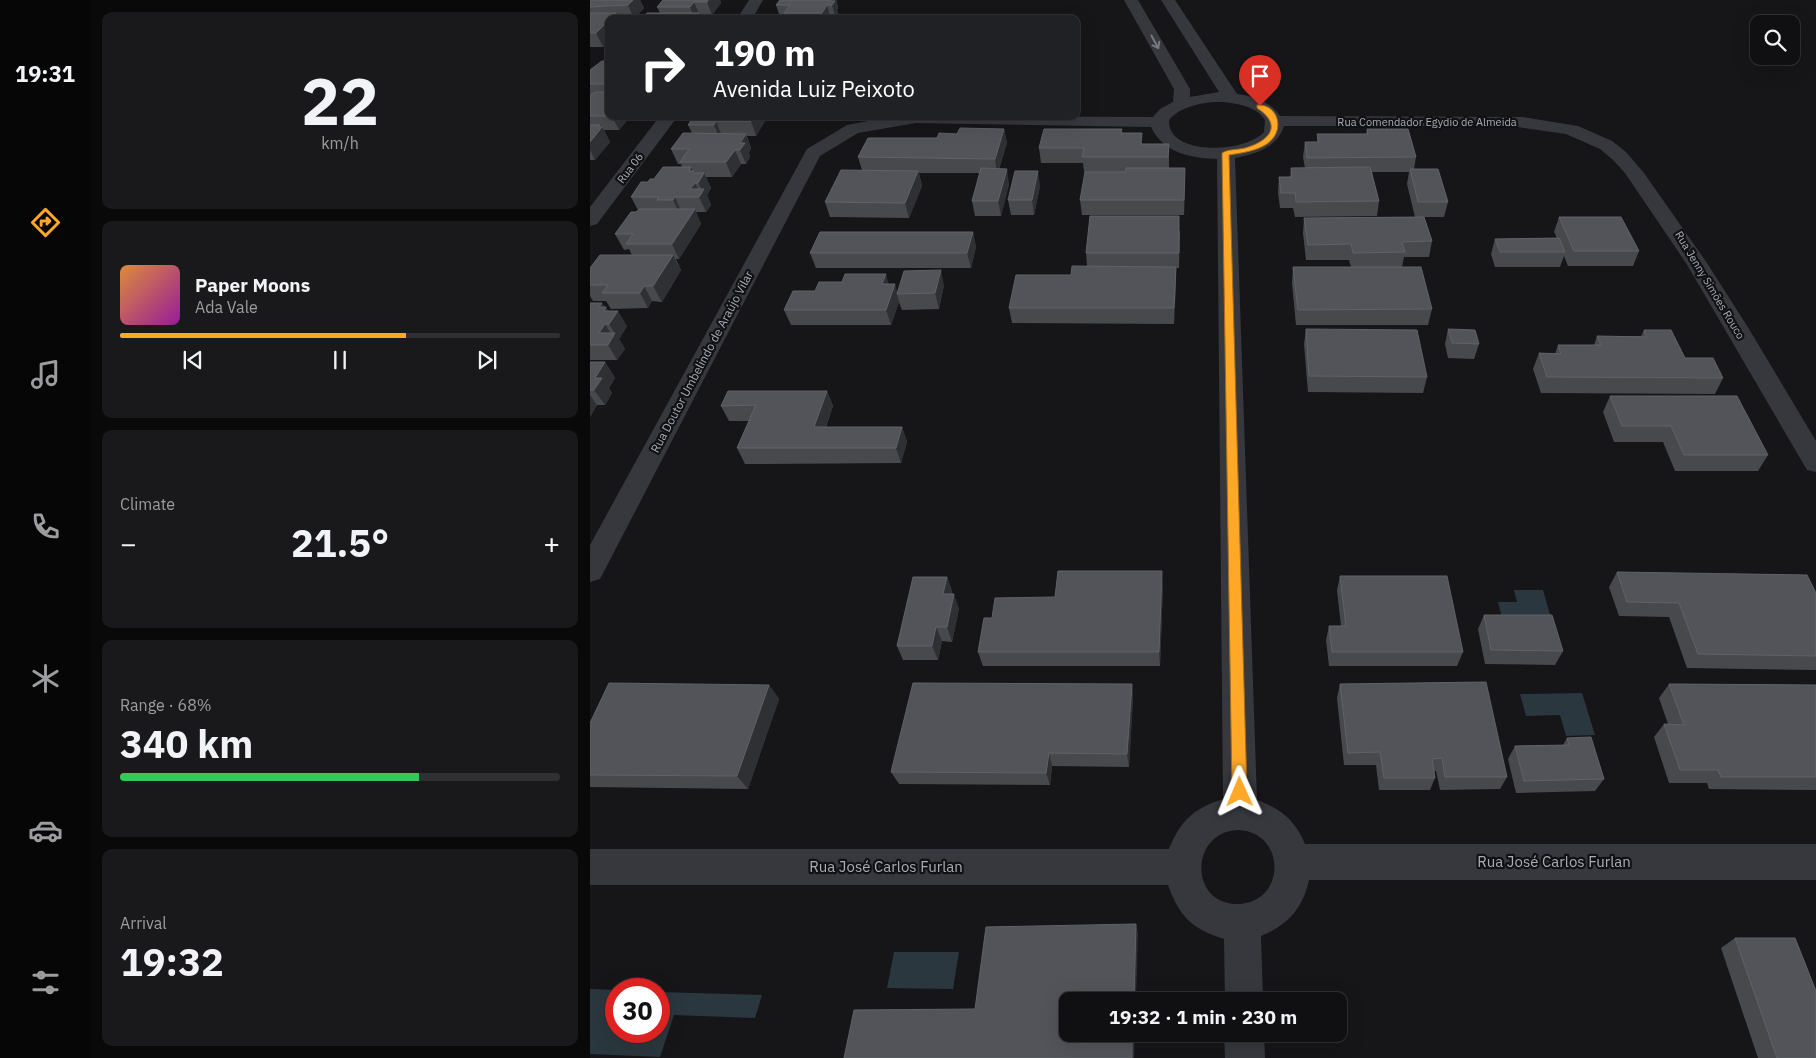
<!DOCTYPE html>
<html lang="en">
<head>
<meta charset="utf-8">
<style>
	body { margin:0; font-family:"IBM Plex Sans",sans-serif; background:#19191b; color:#f1f3f6; height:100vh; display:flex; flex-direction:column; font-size:19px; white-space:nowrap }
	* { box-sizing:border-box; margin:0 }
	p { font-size:16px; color:#9c9d9f }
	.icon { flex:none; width:28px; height:28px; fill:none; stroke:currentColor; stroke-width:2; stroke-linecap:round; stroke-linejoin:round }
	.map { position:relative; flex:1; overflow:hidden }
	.sheet { display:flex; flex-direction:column; gap:12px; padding:12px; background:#09090a; width:500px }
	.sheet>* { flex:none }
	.guide { position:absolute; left:15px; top:15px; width:475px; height:105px; border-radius:10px; box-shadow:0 5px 20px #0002,0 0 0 1px #303032; background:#202124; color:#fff; overflow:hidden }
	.fabs { position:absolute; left:1160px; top:15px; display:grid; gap:10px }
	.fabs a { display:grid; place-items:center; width:50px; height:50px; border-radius:10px; background:#101012; box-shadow:0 5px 20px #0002,0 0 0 1px #303032; font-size:25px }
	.speed { position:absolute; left:15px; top:978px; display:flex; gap:10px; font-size:25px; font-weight:700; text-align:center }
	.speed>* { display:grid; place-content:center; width:65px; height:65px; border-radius:50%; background:#101012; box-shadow:0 5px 20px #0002,0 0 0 1px #303032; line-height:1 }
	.speed .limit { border:8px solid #d22; background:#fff; color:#111 }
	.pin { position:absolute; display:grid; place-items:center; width:42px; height:42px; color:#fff; margin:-51px -21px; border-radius:50% 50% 50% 0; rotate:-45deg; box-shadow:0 0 5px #0007 }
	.pin .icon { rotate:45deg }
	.me { position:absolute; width:55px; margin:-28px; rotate:359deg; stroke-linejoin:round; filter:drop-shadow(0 0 4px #0008) }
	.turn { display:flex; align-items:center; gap:18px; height:105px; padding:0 25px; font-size:22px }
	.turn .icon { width:65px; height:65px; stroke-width:2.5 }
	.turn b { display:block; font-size:35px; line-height:42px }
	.big { font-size:38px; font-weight:800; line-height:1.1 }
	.sheet .card { flex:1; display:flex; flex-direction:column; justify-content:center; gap:8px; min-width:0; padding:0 18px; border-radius:10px; background:#19191b }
	.sheet .dial { align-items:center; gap:0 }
	.dial b { font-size:65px; line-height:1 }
	.song { display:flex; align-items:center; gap:15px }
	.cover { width:60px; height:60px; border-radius:8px; background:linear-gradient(135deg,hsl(30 70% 55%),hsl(300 70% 35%)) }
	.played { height:5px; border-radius:2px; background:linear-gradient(90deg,#ffa727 65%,#303032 65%) }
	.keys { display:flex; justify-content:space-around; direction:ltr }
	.heat { display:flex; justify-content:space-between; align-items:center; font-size:28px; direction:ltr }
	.charge { height:8px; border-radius:4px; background:linear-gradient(90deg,#34c759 68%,#303032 0) }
	.trip { position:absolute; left:469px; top:992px; width:288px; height:50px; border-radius:10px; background:#101012; box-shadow:0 5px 20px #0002,0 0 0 1px #303032; font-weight:800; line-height:50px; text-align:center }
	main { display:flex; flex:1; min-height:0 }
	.tabs { display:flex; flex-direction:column; width:90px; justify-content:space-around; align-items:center; background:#060607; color:#9c9d9f }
	.tabs .icon { width:35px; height:35px }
	.tabs .selected { color:#ffa727 }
	.tabs b { font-size:22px; color:#f1f3f6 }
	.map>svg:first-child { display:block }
	.water { fill:#2b373e }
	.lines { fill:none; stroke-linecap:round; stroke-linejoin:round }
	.street { fill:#37383e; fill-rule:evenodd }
	.wall { fill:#47494d }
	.shaded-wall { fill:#2f3033; fill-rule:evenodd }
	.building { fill:#525459; stroke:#5f6268 }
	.oneway { stroke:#757982 }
	.route { fill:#ffa727; stroke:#a66d19 }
	.labels { text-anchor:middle; stroke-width:4.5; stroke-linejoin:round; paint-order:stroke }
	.far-street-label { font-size:11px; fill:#a7aeb9; stroke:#111113 }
	.street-label { font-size:12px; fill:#a7aeb9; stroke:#111113 }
	.near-street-label { font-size:15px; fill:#a7aeb9; stroke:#111113 }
</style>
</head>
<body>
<main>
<nav class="tabs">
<b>19:31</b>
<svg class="icon selected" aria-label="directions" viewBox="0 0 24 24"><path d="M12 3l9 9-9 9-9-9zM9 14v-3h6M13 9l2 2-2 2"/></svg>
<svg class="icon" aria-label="music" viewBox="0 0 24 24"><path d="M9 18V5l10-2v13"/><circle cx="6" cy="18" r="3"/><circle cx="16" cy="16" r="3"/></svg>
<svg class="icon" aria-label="phone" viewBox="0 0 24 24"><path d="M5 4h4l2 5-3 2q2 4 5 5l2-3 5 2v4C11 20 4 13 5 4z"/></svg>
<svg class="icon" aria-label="climate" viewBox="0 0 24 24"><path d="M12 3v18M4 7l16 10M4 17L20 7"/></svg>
<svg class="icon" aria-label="car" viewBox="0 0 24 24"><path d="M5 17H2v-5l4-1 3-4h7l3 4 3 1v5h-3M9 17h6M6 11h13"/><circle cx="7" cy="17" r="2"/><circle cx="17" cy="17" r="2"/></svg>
<svg class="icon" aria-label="filters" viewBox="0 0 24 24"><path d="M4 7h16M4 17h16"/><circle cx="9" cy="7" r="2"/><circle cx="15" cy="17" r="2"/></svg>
</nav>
<section class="sheet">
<div class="card dial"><b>22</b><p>km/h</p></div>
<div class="card">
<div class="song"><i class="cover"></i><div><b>Paper Moons</b><p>Ada Vale</p></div></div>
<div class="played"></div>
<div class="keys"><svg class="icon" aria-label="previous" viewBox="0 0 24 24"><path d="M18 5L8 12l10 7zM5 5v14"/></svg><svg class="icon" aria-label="pause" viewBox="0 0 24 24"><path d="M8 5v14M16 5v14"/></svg><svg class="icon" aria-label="next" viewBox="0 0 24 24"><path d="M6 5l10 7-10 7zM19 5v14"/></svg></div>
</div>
<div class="card"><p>Climate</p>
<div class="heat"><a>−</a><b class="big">21.5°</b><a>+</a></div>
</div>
<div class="card"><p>Range · 68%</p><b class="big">340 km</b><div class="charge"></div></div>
<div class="card"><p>Arrival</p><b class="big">19:32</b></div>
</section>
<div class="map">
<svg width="1226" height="1058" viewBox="0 0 1226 1058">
	<rect width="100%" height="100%" fill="#161618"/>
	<!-- water -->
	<g class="water">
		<polygon points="924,590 953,590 961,618 912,618 908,602 927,602"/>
		<polygon points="992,693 1005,735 976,736 970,715 936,716 930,694"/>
		<polygon points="304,952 369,952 363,989 297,988"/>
		<polygon points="0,989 26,990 26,1031 69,1031 69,992 172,995 165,1018 84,1015 70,1057 0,1054"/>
	</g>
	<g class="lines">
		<!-- street -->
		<g class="street">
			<polygon points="159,0 173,0 162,19 147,19"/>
			<path d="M 534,0 L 548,0 L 600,89 L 600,97 L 629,92 L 571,0 L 585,0 L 647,94 C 663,96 680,101 690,116 L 933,117 L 988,126 L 1022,141 L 1036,152 L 1054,173 L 1117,263 L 1159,329 L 1226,441 L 1226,472 L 1217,470 L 1096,263 L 1035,173 L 1023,160 L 1010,149 L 976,134 L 921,126 L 694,126 C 687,148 665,154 645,158 L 667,800 C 691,809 705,820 715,844 L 1226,844 L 1226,880 L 719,880 C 713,908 698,925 671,936 L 673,1001 L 635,1001 L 634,939 C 602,929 589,916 578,885 L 0,885 L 0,849 L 579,849 C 591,820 603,809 633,799 L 627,159 C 601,158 573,153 561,127 L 326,123 L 268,133 L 230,156 L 10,579 L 0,582 L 0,545 L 217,149 L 257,125 L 306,116 L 563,117 L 570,109 L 583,102 L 584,89 ZM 634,102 C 649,104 666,106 675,120 L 674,132 C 656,153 577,157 579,120 C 590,106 616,101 634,102 ZM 648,830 C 698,832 696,905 646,904 C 599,903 600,832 648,830 Z"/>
			<polygon points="70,116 88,116 7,224 0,226 0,207"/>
			<polygon points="634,1034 674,1034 675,1058 635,1058"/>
		</g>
	</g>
	<!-- wall -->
	<g class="wall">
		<polygon points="0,0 50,0 54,8 44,19 19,19 19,41 13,47 0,47"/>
		<polygon points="73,0 130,0 131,3 122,15 110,15 112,19 52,19 70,13 67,7"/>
		<polygon points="246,1 248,8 247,10 248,14 246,19 180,19 190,17 186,5"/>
		<polygon points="19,47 19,116 38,116 39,118 29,130 14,130 20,142 5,160 0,160 0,70 18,61 14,52"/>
		<polygon points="104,116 173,116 175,121 166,136 157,136 161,148 159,153 160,157 156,164 151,164 142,177 116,177 121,188 117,195 121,205 116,212 106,212 111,224 89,259 86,259 91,270 72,302 62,301 58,308 21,309 16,301 3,301 0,296 0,268 42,255 39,249 34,250 25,234 48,210 41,197 58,182 92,167 91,164 88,164 81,149 102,133 98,125"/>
		<polygon points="414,129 417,143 409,169 419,184 411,216 385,216 382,201 390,173 329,173 332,186 319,218 240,217 235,202 272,170 268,157 367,134"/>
		<polygon points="777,129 826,157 824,169 858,202 854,217 834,217 842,241 839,257 814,257 812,267 842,309 838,325 706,325 702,283 703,267 761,267 759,260 716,260 713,233 714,218 825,217 817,184 819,172 782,172 789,201 787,216 705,217 703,208 690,208 688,192 689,177 700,177 701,168 715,168 713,157 715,142 727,142 727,134 776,134"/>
		<polygon points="532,133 553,144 579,144 579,168 595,183 594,215 492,215 490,200 536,172 494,172 493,163 451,163 449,148"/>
		<polygon points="450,186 444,215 421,215 418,200"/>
		<polygon points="969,217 1049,251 1043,266 978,266 974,256 970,267 905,267 901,254 905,239 967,238 964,232"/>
		<polygon points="590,231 589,268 586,268 586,282 584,324 422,323 419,308 497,266 496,253"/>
		<polygon points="383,232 386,247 381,268 226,268 220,253"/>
		<polygon points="299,284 308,292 354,285 349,309 312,310 309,302 301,325 201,325 194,310 225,291"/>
		<polygon points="0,303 16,307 18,311 37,326 29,339 35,349 27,360 0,360"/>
		<polygon points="716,329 837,377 833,393 718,392 714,344"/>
		<polygon points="858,329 889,344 884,359 858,358 855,344"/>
		<polygon points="1054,330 1095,358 1133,378 1125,394 951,393 943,369 949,353 965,354 968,345 1004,345 1007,336 1051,336"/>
		<polygon points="0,362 15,362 25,378 19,388 22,393 15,405 7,405 0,417"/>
		<polygon points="237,391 243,406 236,427 312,427 317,442 311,463 155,464 147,448 159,421 139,421 131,406"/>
		<polygon points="1020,396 1178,455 1168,471 1085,471 1073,442 1024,442 1013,412"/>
		<polygon points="1027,572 1226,593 1226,670 1097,668 1079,617 1029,616 1019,587"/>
		<polygon points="750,576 873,652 867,666 739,666 736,640 739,626 751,626 747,590"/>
		<polygon points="357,577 362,591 362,594 369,609 362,642 352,641 348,660 313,660 307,646"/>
		<polygon points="573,586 570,666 393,666 388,652 402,618"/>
		<polygon points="894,615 973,651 965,665 895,664 888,629"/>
		<polygon points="542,684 543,698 539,767 462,766 460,785 309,784 301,772"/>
		<polygon points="750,684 917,777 910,789 850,790 846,771 844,771 845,778 840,790 789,790 786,765 754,765 747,698"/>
		<polygon points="1079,684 1226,685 1226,790 1119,789 1117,783 1079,783 1064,737 1074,724 1078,724 1069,698"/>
		<polygon points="179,685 189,699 158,789 0,787 0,723"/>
		<polygon points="977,738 1014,779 1005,791 926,793 918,759 925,746 973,745"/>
		<polygon points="1145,938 1226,1058 1168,1058 1131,948"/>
	</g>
	<!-- shaded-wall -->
	<g class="shaded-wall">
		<polygon points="43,0 50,0 54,8 44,19 38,5"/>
		<polygon points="118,0 130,0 131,3 122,15 117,2"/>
		<polygon points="241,0 247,0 248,8 247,10 248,14 246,19 242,5"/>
		<polygon points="104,2 109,14 109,13 112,19 105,19 100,7"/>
		<polygon points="237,5 241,19 233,19 232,13"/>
		<polygon points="26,13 29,19 21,19"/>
		<polygon points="15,24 19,33 19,41 13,47 6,33"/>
		<polygon points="22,116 38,116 39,118 29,130"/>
		<polygon points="164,116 173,116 175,121 166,136 161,121"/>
		<polygon points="126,121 132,136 130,139 124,125"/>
		<polygon points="10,125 11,128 12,127 20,142 5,160 0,150 0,142 8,127"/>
		<polygon points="414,129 417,143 407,174 405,159"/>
		<polygon points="156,134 161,148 159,153 160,157 156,164 150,150 150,143"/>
		<polygon points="145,150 151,164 142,177 136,162"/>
		<path d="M 101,167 L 103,172 L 104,171 L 109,181 L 114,173 L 121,188 L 117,195 L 121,205 L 116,212 L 109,197 L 100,189 L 99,171 ZM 105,183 L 108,183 L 113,192 L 111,195 Z"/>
		<polygon points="595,168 595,183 594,215 594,200"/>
		<polygon points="417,169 419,184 411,216 408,201"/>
		<polygon points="328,171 332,186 319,218 315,203"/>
		<polygon points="448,171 450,186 444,215 442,200"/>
		<polygon points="85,197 92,213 90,215 83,200"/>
		<polygon points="105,209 111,224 89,259 82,244"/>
		<polygon points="383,232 386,247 381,268 377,253"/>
		<polygon points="83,255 91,270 72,302 63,286"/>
		<polygon points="586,267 586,282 584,324 584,308"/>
		<polygon points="351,270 354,285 349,309 345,293"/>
		<polygon points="296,274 300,289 292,284"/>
		<polygon points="305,284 308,294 307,294 309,302 301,325 296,310"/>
		<polygon points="54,286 62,301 58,308 50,293"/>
		<polygon points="12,303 15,308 16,307 23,318 28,311 37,326 29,339 35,349 27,360 18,345 9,333 15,324 23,337 25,334 9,307"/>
		<polygon points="15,362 25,378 19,388 22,393 15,405 4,390 5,378"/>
		<polygon points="237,391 243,406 230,442 224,427"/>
		<polygon points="0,395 7,405 0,417"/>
		<polygon points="312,427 317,442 311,463 306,448"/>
		<polygon points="572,571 573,586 570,666 569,652"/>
		<polygon points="357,577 362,591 358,609 353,594"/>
		<polygon points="364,594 369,609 362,642 357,627"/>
		<polygon points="346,627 352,641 348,660 342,646"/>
		<polygon points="542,684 543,698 539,767 537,754"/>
		<polygon points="179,685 189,699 158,789 147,776"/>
		<polygon points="459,753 462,766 460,785 456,773"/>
		<polygon points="546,924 548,934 546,1001 544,1001"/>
		<polygon points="542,1034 545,1034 544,1058 542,1058"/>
	</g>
	<!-- building -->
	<g class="building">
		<polygon points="0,0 43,0 38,5 0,7"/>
		<polygon points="73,0 118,0 117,2 104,2 100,7 67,7"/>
		<polygon points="190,0 241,0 241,1 245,1 242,5 237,5 232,13 194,13 200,5 186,5"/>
		<polygon points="0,13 26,13 21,19 19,19 19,25 15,24 6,33 0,33"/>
		<polygon points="57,13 109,13 105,19 52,19"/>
		<polygon points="181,17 204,17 203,19 180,19"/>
		<polygon points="19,47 19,52 14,52"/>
		<polygon points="12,61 19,61 19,84 0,84 0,70"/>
		<polygon points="6,92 19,92 19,116 0,116 0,95"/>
		<polygon points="104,116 164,116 161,121 126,121 124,125 98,125"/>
		<polygon points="0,125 10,125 8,127 12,127 0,142"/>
		<polygon points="370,128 414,129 405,159 268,157 278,138 347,138 349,133 367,134"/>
		<polygon points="454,129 532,129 531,133 552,133 551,144 579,144 578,157 492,157 494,148 449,148"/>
		<polygon points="777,129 818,129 826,157 717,158 715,142 729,142 727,134 778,134"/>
		<polygon points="93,133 156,134 150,143 155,143 150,150 145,150 136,162 90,162 99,149 81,149"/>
		<polygon points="73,167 101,167 99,171 104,171 103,173 114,173 108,183 105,183 100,189 114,189 109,197 85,197 83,200 67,200 69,197 41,197 51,182 58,182 60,179 64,179"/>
		<polygon points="780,167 789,201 706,202 705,193 691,193 689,177 702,177 701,168"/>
		<polygon points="391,168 417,169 408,201 382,201"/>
		<polygon points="536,168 595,168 594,200 490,200 495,172 536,172"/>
		<polygon points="820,169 848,169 858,202 828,202"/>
		<polygon points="251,170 328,171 315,203 235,202"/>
		<polygon points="425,171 448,171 442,200 418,200"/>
		<polygon points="49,209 105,209 82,244 36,244 43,234 25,234 41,212 46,212"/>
		<polygon points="500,216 589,216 589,253 496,253"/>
		<polygon points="834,217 842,241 812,242 815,252 763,253 761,244 718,245 714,218"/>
		<polygon points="969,217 1031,217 1049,251 984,251"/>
		<polygon points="230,232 383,232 377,253 220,253"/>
		<polygon points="969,238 975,252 910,252 905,239"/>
		<polygon points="10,255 83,255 63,286 54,286 50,293 12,293 18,285 0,285 0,268"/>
		<polygon points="482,266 586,267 584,308 419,308 426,275 481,275"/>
		<polygon points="703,267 831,267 842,309 708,310"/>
		<polygon points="351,270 345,293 307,294 314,271"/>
		<polygon points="255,274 296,274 292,284 305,284 296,310 194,310 203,291 225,291 229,282 252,282"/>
		<polygon points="0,303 12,303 9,307 16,307 14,311 28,311 19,324 15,324 9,333 25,333 18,345 0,345"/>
		<polygon points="716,329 827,330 837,377 719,376"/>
		<polygon points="858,329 885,330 889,344 862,343"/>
		<polygon points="1054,330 1081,330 1095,358 1123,358 1133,378 957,377 949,353 971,354 968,345 1011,345 1007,336 1056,337"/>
		<polygon points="0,362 15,362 5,378 12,378 4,390 0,390"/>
		<polygon points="138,391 237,391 224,427 312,427 306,448 147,448 166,405 131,406"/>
		<polygon points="1020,396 1147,396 1178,455 1094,455 1081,426 1032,426"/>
		<polygon points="468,571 572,571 569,652 388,652 394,618 402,618 405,598 465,597"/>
		<polygon points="1027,572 1217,575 1226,593 1226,656 1108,654 1089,603 1037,602"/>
		<polygon points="750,576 857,576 873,652 742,652 739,626 756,626"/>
		<polygon points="323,577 357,577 353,594 364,594 357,627 346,627 342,646 307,646"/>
		<polygon points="894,615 962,615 973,651 901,650"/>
		<polygon points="896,682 917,777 855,777 852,758 842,759 845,778 794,778 790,752 758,753 750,684"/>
		<polygon points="19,683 179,685 147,776 0,775 0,723"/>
		<polygon points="323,683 542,684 537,754 459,753 456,773 301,772"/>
		<polygon points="1079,684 1226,685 1226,777 1131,777 1128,770 1090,770 1074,724 1094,725"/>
		<polygon points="1001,737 1014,779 934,781 925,746 979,745 977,738"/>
		<polygon points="546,924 544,1001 478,1001 478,1034 542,1034 542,1058 254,1058 264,1010 385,1009 396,927"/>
		<polygon points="1145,938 1205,938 1226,991 1226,1058 1187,1058"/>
	</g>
	<!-- one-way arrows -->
	<defs><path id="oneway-shaft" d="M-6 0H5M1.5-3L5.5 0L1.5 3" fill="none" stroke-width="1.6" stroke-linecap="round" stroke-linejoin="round" transform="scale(1.25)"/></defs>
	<use class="oneway" href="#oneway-shaft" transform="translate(565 42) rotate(61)"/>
	<!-- route -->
	<path class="route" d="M 667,105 C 687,103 697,130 677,144 C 666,151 652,153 639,155 L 657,792 L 654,797 L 650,799 L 645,797 L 642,792 L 632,153 C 638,149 647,150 655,148 C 680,141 693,125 667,108 Z"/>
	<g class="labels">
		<!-- far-street labels -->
		<g class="far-street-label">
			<text x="837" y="126">Rua Comendador Egydio de Almeida</text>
			<text transform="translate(40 168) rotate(-53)" y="4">Rua 06</text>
			<text transform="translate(1120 285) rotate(59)" y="4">Rua Jenny Simões Rouco</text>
		</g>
		<!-- street labels -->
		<g class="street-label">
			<text transform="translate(112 362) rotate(-62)" y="4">Rua Doutor Umbelindo de Araújo Vilar</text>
		</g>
		<!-- near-street labels -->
		<g class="near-street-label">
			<text x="964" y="867">Rua José Carlos Furlan</text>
			<text x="296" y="872">Rua José Carlos Furlan</text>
		</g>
	</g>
</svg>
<div class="fabs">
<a><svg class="icon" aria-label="search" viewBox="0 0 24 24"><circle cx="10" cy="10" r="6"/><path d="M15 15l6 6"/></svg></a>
</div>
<div class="speed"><div class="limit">30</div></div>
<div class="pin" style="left:670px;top:106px;background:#d93025"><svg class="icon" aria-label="arrive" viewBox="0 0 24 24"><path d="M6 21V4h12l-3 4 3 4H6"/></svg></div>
<svg class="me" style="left:650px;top:792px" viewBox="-20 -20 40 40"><path d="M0-17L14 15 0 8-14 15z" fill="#ffa727" stroke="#fff" stroke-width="4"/></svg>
<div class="trip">19:32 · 1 min · 230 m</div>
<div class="guide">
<div class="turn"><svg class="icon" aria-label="right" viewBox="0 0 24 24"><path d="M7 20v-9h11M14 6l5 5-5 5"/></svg><div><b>190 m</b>Avenida Luiz Peixoto</div></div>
</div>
</div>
</main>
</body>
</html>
